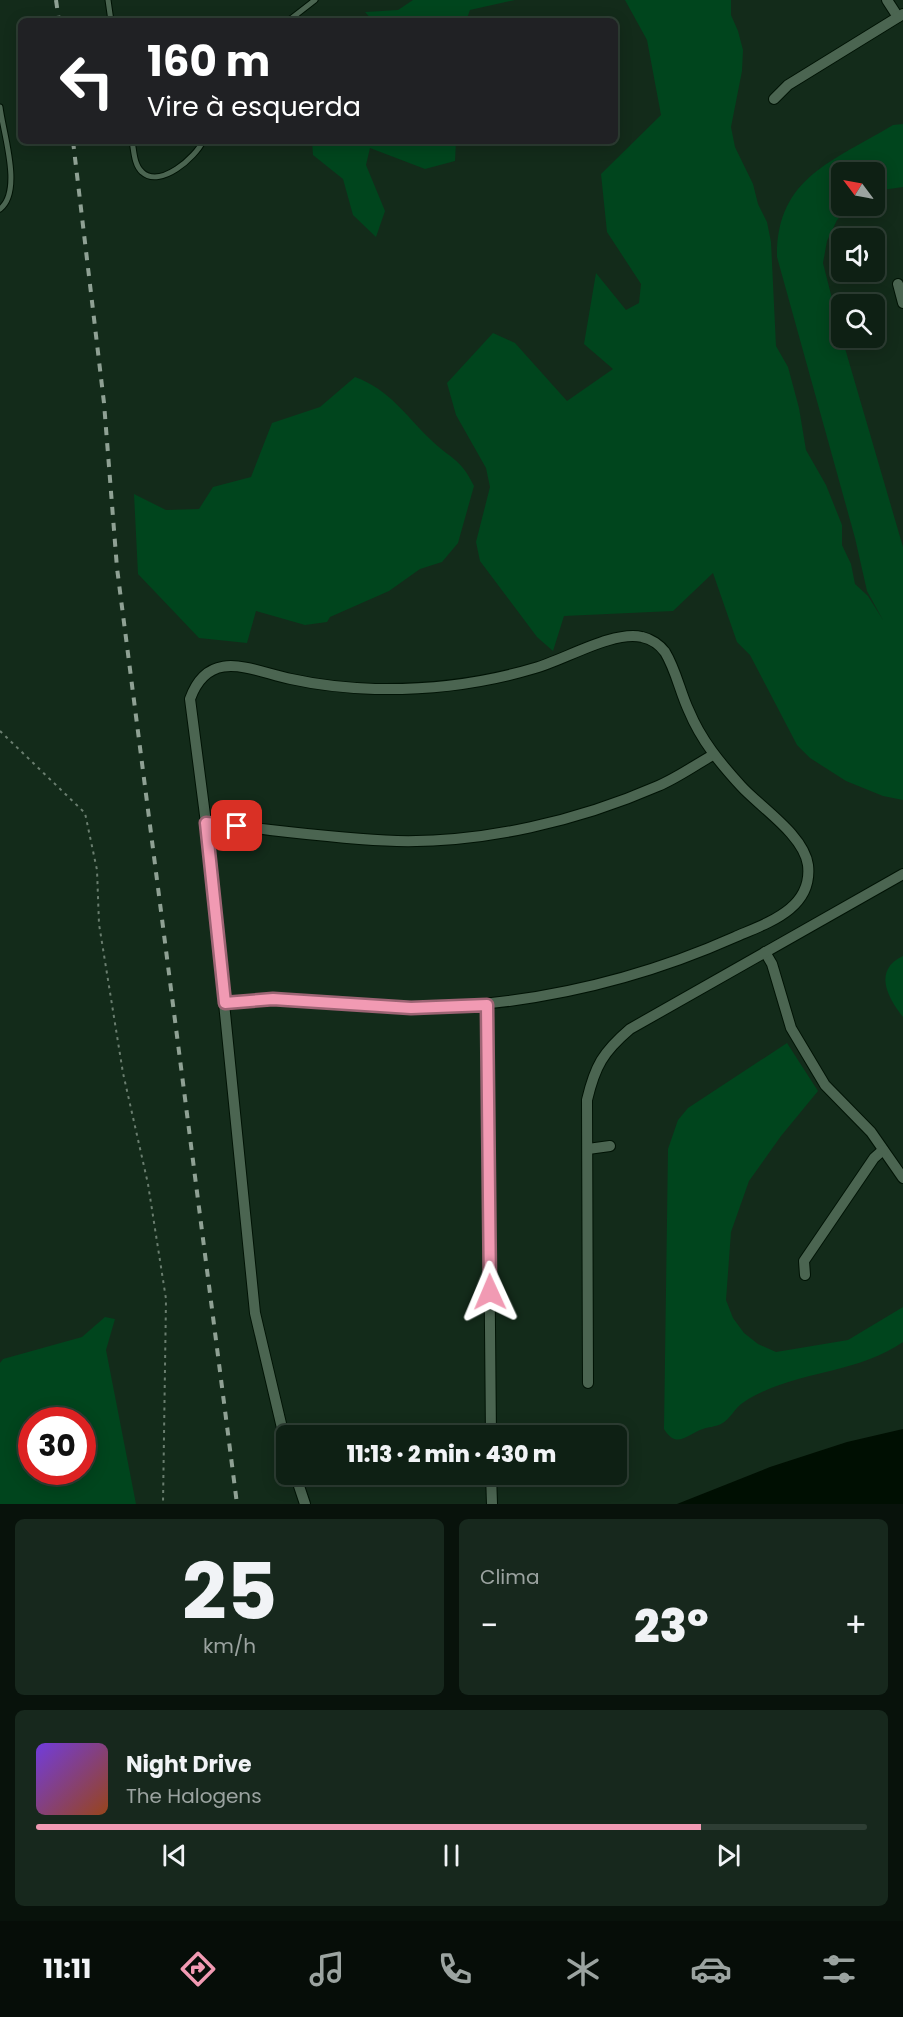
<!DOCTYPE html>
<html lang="pt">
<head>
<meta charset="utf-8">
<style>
	body { margin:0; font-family:Poppins,sans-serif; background:#17281d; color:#f1f3f6; height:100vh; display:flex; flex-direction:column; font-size:22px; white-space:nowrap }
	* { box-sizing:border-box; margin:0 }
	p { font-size:20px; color:#9ba3a0 }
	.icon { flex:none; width:33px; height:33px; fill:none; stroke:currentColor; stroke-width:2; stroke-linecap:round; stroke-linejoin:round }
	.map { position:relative; height:1504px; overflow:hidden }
	.sheet { display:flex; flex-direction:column; gap:15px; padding:15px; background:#08120b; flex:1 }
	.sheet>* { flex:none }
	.top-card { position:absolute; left:18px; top:18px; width:600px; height:126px; border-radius:9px; box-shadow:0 3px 15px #0003,0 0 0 2px #2e3e34; background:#202124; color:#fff; overflow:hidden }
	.needle { width:39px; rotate:302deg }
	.controls { position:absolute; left:831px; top:162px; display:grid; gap:12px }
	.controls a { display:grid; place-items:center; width:54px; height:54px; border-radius:9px; background:#0e2014; box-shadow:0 3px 15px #0003,0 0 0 2px #2e3e34; font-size:30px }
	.speed { position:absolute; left:18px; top:1407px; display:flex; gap:12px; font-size:30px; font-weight:700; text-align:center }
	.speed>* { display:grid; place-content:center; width:78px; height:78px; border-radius:50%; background:#0e2014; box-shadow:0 3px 15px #0003,0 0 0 2px #2e3e34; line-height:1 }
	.speed .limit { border:9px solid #d22; background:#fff; color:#111 }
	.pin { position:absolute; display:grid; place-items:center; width:51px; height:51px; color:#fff; margin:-26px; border-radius:12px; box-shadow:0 3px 9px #0006 }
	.me { position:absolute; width:66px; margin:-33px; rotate:359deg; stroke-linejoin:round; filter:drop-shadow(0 0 4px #0008) }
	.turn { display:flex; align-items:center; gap:21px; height:126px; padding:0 30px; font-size:27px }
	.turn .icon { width:78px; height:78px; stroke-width:2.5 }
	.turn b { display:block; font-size:42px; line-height:51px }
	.big { font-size:45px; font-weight:800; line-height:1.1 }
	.sheet .tile { flex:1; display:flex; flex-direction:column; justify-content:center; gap:9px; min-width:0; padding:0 21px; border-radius:9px; background:#17281d }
	.sheet .dial { align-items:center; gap:0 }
	.dial b { font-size:78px; line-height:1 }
	.song { display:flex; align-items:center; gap:18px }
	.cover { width:72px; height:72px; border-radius:9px; background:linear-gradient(135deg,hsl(260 70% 55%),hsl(20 70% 35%)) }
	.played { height:6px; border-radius:3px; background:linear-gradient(90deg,#f19ab3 80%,#2e3e34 80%) }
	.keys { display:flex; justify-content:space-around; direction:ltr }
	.heat { display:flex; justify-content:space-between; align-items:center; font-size:33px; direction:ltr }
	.sheet .tiles { flex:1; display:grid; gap:15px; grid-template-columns:1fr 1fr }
	.tile:last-child { grid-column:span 2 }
	.trip { position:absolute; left:276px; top:1425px; width:351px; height:60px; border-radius:9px; background:#0e2014; box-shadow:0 3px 15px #0003,0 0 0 2px #2e3e34; font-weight:800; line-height:60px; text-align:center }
	.dock { display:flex; height:96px; justify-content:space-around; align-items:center; background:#060d08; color:#9ba3a0 }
	.dock .icon { width:42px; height:42px }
	.dock .active { color:#f19ab3 }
	.dock b { font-size:27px; color:#f1f3f6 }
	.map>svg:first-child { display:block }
	.green { fill:#00451d; fill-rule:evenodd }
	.water { fill:#000f02 }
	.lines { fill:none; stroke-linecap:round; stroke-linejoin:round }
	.service-casing { stroke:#001305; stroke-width:7 }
	.minor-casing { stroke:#001305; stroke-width:12 }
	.path { stroke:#6a7e6f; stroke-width:2; stroke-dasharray:3 4.5; stroke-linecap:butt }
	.service { stroke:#4b6551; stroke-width:5 }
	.minor { stroke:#4b6551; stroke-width:10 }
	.rail { stroke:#8fa194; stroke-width:4; stroke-dasharray:8 8; stroke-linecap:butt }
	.route-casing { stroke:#9d6474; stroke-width:15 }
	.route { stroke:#f19ab3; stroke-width:10 }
</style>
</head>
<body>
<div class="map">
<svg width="903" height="1504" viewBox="0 0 903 1504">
	<rect width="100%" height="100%" fill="#132b1a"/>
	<!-- green -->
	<g class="green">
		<polygon points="413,0 515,0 470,10 466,21 373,21 365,12 398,10"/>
		<path d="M 625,0 L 731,0 L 731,15 L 738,31 L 743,50 L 742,71 L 731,127 L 735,147 L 753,184 L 758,204 L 767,222 L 771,242 L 776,346 L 788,367 L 799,408 L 806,450 L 826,485 L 842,525 L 842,545 L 851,564 L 855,584 L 868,596 L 883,620 L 867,591 L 855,538 L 777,257 C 776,177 834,161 893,125 L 903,124 L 903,187 L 875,191 L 874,172 L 842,172 L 842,206 L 851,206 L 837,220 L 827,241 L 823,263 L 842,338 L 903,547 L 903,800 L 883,796 L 846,781 L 810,758 L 797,745 L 750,655 L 737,642 L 713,573 L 673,611 L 564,616 L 553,651 L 537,637 L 480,561 L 476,542 L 490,487 L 486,468 L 456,415 L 447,383 L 493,333 L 515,343 L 567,401 L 613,369 L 584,344 L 596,273 L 626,310 L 639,303 L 641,284 L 607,232 L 601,174 L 661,115 L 647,40 Z"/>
		<polygon points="312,141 456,141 455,161 425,169 370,148 366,165 385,211 376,237 353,215 343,179 313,155"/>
		<path d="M 355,377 C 390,390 405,415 430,439 C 450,459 460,457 474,486 L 458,543 L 442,562 L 420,569 L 389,591 L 330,617 L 327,622 L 305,625 L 256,611 L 247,643 L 199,638 L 138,574 L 134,494 L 166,510 L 199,509 L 213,487 L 251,477 L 272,423 L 320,407 Z"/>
		<path d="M 903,956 L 903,1017 C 887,997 873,970 903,956 Z"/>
		<path d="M 787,1043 L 818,1091 L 781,1136 L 749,1181 L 731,1232 L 726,1300 L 733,1318 L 744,1333 L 758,1344 L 776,1352 L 848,1340 L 903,1307 L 903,1342 C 856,1375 793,1370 744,1402 C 735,1407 730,1420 721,1424 C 715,1427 708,1427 703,1429 C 687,1434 677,1450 664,1429 L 668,1149 L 678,1120 L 688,1108 Z"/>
		<path d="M 105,1317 L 115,1319 L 106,1350 L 136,1504 L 0,1504 L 0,1363 L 3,1359 L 82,1337 ZM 32,1420 L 82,1420 L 82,1472 L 32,1472 Z"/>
	</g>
	<!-- water -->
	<polygon class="water" points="903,1429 903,1504 677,1504 770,1467 847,1442"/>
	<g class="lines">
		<defs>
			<g id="service">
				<polyline points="108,0 111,21"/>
				<polyline points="288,21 315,0"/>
				<path d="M 0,107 C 3,133 23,191 0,209"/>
				<path d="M 132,141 C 134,151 134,165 142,172 C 160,189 196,157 203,141"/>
			</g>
			<g id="minor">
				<polyline points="887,0 898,17"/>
				<polyline points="774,99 788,85 903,14"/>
				<polyline points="898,284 903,303"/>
				<path d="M 206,823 C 270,829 333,839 397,841 C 484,843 578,821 658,786 C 677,778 695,765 713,755"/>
				<polyline points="765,952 772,964 791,1028 825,1085 871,1132 903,1178"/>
				<path d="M 225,1003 C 241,1002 258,999 274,999 C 321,1000 367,1009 414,1008 C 525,1006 634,982 735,937 C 767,923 813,909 808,865 C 804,835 760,807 741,786 C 720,763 701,740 689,711 C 680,692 676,670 665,652 C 660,645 651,639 642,637 C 614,630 564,660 535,668 C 485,683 428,690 375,689 C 348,688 318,685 291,679 C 252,671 209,646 190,699 L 206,823 L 255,1313 L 286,1445"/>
				<polyline points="487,1005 491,1436"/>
				<polyline points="588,1149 610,1146"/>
				<polyline points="805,1275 804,1261 874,1158 883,1150"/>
				<path d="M 588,1383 L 587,1100 C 595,1066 603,1052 630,1029 L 903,874"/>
				<polyline points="295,1474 305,1504"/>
				<polyline points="491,1474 492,1504"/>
			</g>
		</defs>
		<!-- service casing -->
		<use href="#service" class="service-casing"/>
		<!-- minor casing -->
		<use href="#minor" class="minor-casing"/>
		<!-- path -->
		<polyline class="path" points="0,731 85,813 97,870 99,924 123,1073 148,1184 166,1299 163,1504"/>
		<!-- service -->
		<use href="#service" class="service"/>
		<!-- minor -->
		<use href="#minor" class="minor"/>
		<!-- rail -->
		<g class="rail">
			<polyline points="56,0 59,21"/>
			<polyline points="73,141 104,403 117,568 237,1504"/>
		</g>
	</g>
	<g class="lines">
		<defs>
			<polyline id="route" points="237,826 206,823 225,1003 273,999 411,1008 487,1005 490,1292"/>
		</defs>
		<!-- route casing -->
		<use href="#route" class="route-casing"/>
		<!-- route -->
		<use href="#route" class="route"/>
	</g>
</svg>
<div class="controls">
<a><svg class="needle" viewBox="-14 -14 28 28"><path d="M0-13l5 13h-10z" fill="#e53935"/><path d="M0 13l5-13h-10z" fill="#9ba3a0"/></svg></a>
<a><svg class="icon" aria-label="sound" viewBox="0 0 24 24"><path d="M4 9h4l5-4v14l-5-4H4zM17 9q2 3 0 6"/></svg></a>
<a><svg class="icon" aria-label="search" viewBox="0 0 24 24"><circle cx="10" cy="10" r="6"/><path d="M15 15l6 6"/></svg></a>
</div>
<div class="speed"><div class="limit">30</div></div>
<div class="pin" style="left:237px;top:826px;background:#d93025"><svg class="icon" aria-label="arrive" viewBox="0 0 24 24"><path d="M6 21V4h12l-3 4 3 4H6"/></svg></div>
<svg class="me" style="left:490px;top:1292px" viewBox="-20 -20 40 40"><path d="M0-17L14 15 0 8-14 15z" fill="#f19ab3" stroke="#fff" stroke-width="4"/></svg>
<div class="trip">11:13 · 2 min · 430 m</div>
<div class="top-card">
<div class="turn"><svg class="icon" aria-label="left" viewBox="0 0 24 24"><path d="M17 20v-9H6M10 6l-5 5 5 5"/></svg><div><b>160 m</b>Vire à esquerda</div></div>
</div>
</div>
<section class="sheet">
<div class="tiles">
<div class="tile dial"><b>25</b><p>km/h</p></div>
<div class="tile"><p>Clima</p>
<div class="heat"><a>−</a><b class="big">23°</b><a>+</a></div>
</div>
<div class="tile">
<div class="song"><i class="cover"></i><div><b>Night Drive</b><p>The Halogens</p></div></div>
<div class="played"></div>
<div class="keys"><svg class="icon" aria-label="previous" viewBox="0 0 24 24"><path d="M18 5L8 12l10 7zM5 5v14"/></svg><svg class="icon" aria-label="pause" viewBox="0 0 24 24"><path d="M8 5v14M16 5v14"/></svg><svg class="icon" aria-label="next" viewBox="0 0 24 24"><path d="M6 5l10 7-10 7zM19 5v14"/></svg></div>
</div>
</div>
</section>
<nav class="dock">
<b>11:11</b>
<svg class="icon active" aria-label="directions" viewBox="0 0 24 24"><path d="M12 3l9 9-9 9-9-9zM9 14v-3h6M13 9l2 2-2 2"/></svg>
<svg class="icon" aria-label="music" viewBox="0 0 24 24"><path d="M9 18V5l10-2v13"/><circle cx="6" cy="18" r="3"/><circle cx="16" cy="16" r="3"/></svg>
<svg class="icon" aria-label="phone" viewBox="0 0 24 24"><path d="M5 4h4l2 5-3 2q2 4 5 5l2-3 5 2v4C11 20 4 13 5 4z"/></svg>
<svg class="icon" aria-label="climate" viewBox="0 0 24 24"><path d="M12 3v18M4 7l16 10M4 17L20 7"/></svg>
<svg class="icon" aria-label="car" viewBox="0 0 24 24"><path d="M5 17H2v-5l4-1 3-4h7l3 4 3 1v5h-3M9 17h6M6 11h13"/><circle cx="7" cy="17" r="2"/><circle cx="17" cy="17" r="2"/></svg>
<svg class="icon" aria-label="filters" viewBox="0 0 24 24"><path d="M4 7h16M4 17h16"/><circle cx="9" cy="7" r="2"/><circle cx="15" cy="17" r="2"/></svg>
</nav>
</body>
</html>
